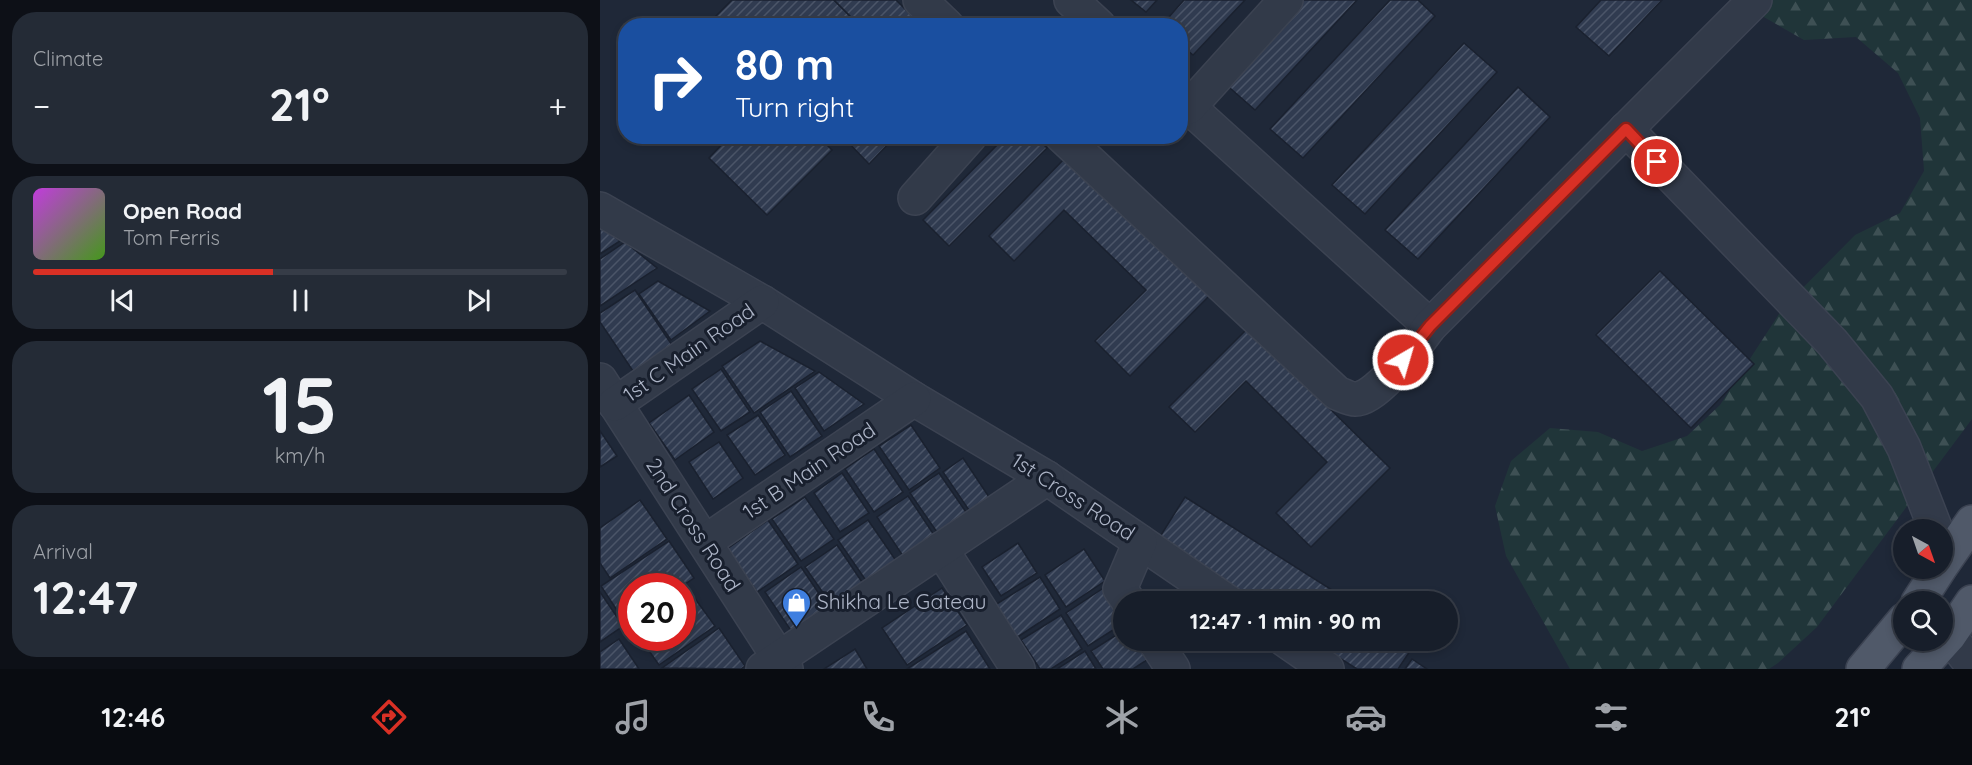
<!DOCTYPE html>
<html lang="en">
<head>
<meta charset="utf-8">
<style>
	body { margin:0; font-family:Quicksand,sans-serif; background:#242b36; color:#f1f3f6; height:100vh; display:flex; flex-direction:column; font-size:22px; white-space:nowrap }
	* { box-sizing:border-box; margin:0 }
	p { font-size:20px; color:#9ea2a8 }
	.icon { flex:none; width:33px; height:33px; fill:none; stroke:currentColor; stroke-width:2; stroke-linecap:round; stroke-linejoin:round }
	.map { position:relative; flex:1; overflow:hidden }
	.drawer { display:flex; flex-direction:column; gap:12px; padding:12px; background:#0d1017; width:600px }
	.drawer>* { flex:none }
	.hud { position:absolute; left:18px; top:18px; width:570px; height:126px; border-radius:24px; box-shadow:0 3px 9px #0003,0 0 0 2px #363c47; background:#1a4fa0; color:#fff; overflow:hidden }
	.needle { width:39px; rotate:140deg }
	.tools { position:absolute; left:1293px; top:519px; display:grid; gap:12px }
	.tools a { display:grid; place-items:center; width:60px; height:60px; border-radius:50%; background:#171e2a; box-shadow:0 3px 9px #0003,0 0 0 2px #363c47; font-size:30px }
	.speed { position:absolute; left:18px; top:573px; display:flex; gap:12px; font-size:30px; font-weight:700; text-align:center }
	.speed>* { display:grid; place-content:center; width:78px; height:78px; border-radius:50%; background:#171e2a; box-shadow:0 3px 9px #0003,0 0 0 2px #363c47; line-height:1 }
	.speed .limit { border:9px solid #d22; background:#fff; color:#111 }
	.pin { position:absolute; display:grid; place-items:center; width:51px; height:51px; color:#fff; margin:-26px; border:3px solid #fff; border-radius:50%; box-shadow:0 2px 6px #0007 }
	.me { position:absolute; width:66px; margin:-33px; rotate:38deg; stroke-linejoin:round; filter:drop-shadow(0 0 4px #0008) }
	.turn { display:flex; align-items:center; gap:21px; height:126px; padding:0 18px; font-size:27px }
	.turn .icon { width:78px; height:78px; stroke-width:2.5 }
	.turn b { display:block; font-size:42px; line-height:51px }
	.big { font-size:45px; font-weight:800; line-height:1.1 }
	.drawer .widget { flex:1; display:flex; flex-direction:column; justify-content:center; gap:9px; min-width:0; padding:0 21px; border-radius:24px; background:#242b36 }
	.drawer .dial { align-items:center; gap:0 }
	.dial b { font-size:78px; line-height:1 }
	.song { display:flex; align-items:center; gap:18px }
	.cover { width:72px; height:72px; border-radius:9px; background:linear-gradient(135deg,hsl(290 70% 55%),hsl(100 70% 35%)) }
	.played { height:6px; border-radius:3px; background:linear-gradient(90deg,#d93025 45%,#363c47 45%) }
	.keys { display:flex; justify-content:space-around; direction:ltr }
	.heat { display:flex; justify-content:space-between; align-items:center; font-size:33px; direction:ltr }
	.trip { position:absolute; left:513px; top:591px; width:345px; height:60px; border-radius:30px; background:#171e2a; box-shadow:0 3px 9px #0003,0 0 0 2px #363c47; font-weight:800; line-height:60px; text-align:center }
	.menu { display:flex; height:96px; justify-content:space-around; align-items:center; background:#090c11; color:#9ea2a8 }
	.menu .icon { width:42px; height:42px }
	.menu .current { color:#d93025 }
	.menu b { font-size:27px; color:#f1f3f6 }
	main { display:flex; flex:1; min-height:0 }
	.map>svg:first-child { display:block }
	.forest { fill:url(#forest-firs) }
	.building { fill:url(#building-hatch); stroke:#1a212f; stroke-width:1.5 }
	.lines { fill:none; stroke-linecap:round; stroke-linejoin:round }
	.minor-casing { stroke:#3c4352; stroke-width:36 }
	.major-casing { stroke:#3c4352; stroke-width:36 }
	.minor { stroke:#323a49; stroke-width:33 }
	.major { stroke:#505969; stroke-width:33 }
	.route-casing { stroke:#8d1f18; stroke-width:15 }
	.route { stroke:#d93025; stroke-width:10 }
	.labels { text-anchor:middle; stroke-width:6; stroke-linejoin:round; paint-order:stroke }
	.street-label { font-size:21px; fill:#acb4c6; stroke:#181f2d }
	.poi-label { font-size:21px; fill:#acb4c6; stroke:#181f2d; text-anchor:start }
</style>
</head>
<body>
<main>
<section class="drawer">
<div class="widget"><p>Climate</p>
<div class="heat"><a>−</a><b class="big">21°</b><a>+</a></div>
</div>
<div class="widget">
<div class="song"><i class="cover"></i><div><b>Open Road</b><p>Tom Ferris</p></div></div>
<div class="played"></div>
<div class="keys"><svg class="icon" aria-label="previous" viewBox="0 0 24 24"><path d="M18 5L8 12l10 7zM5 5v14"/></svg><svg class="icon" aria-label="pause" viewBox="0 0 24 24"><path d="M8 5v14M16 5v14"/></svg><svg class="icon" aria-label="next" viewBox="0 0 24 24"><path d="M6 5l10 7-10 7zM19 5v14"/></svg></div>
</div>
<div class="widget dial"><b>15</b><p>km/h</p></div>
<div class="widget"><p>Arrival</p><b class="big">12:47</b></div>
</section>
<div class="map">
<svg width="1372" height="669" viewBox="0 0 1372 669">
	<defs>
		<pattern id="forest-firs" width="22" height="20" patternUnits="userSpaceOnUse" patternTransform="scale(1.5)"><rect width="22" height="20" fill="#203539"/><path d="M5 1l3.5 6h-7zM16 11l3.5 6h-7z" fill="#3e5054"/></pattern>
		<pattern id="building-hatch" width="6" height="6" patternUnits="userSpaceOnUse" patternTransform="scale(1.5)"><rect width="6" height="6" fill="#303b50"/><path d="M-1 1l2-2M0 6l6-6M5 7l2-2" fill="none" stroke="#4b5568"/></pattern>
	</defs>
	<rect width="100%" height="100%" fill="#1f2838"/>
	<!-- forest -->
	<polygon class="forest" points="1171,0 1372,0 1372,419 1217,627 1178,663 1169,669 970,669 906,556 895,506 911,461 950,428 998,432 1042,451 1087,436 1120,405 1183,308 1255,235 1300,213 1324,171 1320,118 1298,73 1256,37 1204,40 1162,16"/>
	<!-- building -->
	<g class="building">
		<polygon points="132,0 234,0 258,24 257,26 115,26 111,21"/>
		<polygon points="234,0 296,0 322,26 260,26"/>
		<polygon points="531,0 557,0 546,12"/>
		<polygon points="584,0 645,0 593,55 580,44 580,26 561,26"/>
		<polygon points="697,0 757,0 655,110 622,81"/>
		<polygon points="790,0 818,0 835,16 703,158 670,129"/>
		<polygon points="1001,0 1062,0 1009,56 976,27"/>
		<polygon points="864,43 897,72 765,214 732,185"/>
		<polygon points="918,87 950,117 818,259 785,230"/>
		<polygon points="130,136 218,136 232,150 167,215 109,158"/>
		<polygon points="242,136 296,136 269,164"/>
		<polygon points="406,136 435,136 447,148 349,246 323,220"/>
		<polygon points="467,156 609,296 530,376 495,341 546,290 464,210 414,261 389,236"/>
		<polygon points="0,226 20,241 0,254"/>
		<polygon points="25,242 57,268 0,306 0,259"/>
		<polygon points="1060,271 1154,364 1091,428 996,335"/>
		<polygon points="58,281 110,311 71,340 39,294"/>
		<polygon points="35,290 76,351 37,377 0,322 0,313"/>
		<polygon points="648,328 790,468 711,547 676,513 727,462 646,381 595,432 569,407"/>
		<polygon points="160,341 215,371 154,413 122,366"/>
		<polygon points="121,369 150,412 121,431 92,389"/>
		<polygon points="219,372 264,404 224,431 195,388"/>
		<polygon points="191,391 222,436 190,457 160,412"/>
		<polygon points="89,395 114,432 75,460 49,423"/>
		<polygon points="158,415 185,455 155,475 127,435"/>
		<polygon points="311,425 340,468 309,490 279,446"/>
		<polygon points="0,431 17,456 0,467"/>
		<polygon points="119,442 143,478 113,499 89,462"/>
		<polygon points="274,449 303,492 274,512 245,469"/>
		<polygon points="363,458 391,500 371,513 343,472"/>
		<polygon points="242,473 269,513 240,532 214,493"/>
		<polygon points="339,473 368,515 339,535 310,493"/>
		<polygon points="308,496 336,538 305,559 277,517"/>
		<polygon points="205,497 234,539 201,561 172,519"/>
		<polygon points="585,497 751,602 649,602 556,543"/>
		<polygon points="40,500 67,539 10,578 0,563 0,528"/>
		<polygon points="168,520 198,564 157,592 127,549"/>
		<polygon points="268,520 299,565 269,585 238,540"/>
		<polygon points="69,541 94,578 82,586 32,586 32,621 26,624 1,586"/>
		<polygon points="418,543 437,573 401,596 382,567"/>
		<polygon points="237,545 264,585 233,607 205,567"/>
		<polygon points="484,549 505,581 466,607 445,575"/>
		<polygon points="201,567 230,610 194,635 165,592"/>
		<polygon points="440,577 460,609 416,638 395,605"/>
		<polygon points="505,587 524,615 524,623 488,646 466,613"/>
		<polygon points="342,588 367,625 307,665 282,628"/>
		<polygon points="88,589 115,626 59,665 40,638 82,638 82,593"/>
		<polygon points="0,592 23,626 0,642"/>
		<polygon points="461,615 482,649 451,669 440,669 421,640"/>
		<polygon points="119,628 145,666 141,669 62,668"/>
		<polygon points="524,630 524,640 543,640 553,656 533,669 503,669 491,651"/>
		<polygon points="366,631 390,669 307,669"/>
		<polygon points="19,639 39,669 0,669 0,652"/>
		<polygon points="711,640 814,640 816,642 798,669 757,669"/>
		<polygon points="255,649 267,669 224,669"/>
		<polygon points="485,651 496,669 457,669"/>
		<polygon points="812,659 827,669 805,669"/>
	</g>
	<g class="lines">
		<defs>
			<g id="minor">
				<polyline points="320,0 347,26"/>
				<polyline points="471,0 499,26"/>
				<polyline points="580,99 830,326"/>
				<polyline points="589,107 686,0"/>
				<polyline points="1026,129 1232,342 1277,397 1304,448 1336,530"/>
				<path d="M 462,136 L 737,393 C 742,395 750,399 755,399 C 777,400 817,343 830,326 L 1155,0"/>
				<polyline points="315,198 370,136"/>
				<polyline points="0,209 162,302 314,399 447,478 628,602"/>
				<polyline points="0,380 186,669"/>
				<polyline points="15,404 162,302"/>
				<polyline points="105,542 314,399"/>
				<polyline points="341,549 418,669"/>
				<polyline points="529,602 520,589 540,542"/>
				<polyline points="1349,636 1372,665"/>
				<polyline points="554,640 573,669"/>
				<polyline points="685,640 727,669"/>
				<polyline points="163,669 447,478"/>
			</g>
			<g id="major">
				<polyline points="1342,565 1372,522"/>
				<polyline points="1318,602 1340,568"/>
				<polyline points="1263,669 1304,620"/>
				<polyline points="1319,669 1349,636 1372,602"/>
			</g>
		</defs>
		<!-- minor casing -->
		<use href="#minor" class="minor-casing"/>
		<!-- major casing -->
		<use href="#major" class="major-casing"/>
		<!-- minor -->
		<use href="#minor" class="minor"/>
		<!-- major -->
		<use href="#major" class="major"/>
	</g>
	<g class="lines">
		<defs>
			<polyline id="route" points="803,360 830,326 1026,129 1057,162"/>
		</defs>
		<!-- route casing -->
		<use href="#route" class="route-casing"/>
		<!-- route -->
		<use href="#route" class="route"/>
	</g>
	<!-- icons -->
	<defs>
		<symbol id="shop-pin" viewBox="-11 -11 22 30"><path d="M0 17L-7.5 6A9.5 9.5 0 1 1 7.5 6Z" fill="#3f7fe0" stroke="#181f2d"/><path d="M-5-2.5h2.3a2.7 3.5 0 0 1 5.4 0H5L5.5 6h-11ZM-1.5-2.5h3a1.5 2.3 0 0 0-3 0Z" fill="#fff"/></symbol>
	</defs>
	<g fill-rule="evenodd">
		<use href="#shop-pin" x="180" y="586" width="33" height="45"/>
	</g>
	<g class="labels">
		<!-- street labels -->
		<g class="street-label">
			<text transform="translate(89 353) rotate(-35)" y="7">1st C Main Road</text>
			<text transform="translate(209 471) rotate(-34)" y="7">1st B Main Road</text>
			<text transform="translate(473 497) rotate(33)" y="7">1st Cross Road</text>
			<text transform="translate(93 525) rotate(57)" y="7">2nd Cross Road</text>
		</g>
		<!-- poi labels -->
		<g class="poi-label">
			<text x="217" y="609">Shikha Le Gateau</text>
		</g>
	</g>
</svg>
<div class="tools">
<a><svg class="needle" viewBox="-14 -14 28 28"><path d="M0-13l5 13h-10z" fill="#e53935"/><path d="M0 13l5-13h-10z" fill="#9ea2a8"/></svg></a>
<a><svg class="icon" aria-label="search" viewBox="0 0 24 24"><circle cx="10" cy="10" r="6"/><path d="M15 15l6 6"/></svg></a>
</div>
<div class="speed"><div class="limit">20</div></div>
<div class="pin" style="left:1057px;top:162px;background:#d93025"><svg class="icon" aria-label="arrive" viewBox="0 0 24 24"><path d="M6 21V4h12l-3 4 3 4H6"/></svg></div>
<svg class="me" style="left:803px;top:360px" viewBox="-20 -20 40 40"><circle r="17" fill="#d93025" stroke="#fff" stroke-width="3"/><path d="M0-11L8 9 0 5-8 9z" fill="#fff"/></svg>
<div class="trip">12:47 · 1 min · 90 m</div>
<div class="hud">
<div class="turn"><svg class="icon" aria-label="right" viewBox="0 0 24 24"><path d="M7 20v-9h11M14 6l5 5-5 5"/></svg><div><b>80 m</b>Turn right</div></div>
</div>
</div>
</main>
<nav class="menu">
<b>12:46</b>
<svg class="icon current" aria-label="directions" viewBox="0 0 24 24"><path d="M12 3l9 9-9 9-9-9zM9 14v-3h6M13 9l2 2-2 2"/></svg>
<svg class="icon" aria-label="music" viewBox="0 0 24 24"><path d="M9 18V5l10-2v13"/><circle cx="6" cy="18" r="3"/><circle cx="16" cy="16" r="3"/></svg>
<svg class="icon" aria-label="phone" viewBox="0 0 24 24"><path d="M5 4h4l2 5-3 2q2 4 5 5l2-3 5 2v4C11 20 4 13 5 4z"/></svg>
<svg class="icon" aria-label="climate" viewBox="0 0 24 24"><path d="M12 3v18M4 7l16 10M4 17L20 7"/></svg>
<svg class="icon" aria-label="car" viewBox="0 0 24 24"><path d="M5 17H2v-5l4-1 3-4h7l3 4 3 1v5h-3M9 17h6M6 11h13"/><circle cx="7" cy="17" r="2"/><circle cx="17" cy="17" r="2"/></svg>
<svg class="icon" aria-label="filters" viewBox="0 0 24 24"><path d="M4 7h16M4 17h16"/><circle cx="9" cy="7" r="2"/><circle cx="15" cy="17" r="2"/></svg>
<b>21°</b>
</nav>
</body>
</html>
